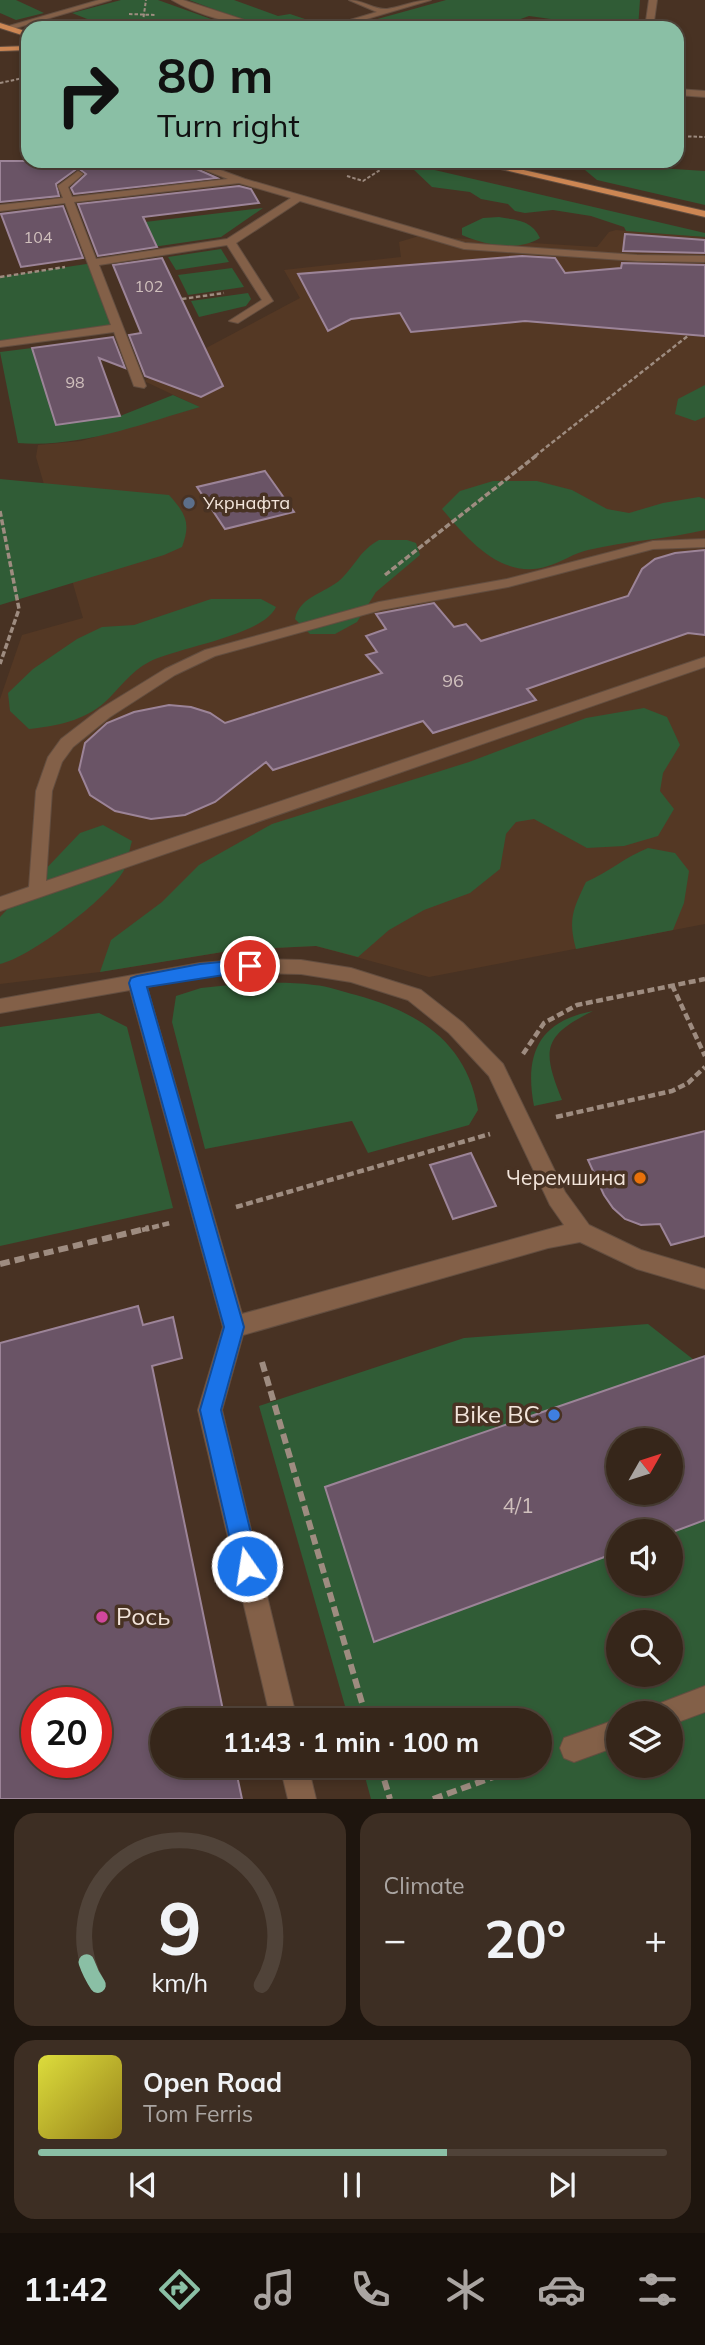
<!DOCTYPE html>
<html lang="en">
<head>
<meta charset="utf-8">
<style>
	body { margin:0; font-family:Mulish,sans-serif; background:#3d2e23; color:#f1f3f6; height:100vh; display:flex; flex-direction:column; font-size:26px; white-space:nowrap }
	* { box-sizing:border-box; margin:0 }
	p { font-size:23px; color:#aaa5a2 }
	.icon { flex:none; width:38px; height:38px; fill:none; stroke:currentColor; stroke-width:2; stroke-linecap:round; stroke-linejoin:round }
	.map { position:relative; height:1799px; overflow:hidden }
	.drawer { display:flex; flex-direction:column; gap:14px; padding:14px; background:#1e150e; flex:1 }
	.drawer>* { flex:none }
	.banner { position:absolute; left:21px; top:21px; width:663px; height:147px; border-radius:21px; box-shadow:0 4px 10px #0003,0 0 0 2px #504339; background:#8abfa5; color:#111; overflow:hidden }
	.needle { width:46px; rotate:51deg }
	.buttons { position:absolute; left:606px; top:1428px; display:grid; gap:14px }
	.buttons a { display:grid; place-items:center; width:77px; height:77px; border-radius:50%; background:#36261a; box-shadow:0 4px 10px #0003,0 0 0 2px #504339; font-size:35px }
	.speed { position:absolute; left:21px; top:1687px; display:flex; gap:14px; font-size:35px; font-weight:700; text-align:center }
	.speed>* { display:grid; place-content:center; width:91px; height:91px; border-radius:50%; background:#36261a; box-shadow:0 4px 10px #0003,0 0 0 2px #504339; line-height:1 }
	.speed .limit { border:10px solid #d22; background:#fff; color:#111 }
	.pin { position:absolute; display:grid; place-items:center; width:60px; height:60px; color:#fff; margin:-30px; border:4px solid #fff; border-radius:50%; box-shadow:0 2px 7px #0007 }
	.me { position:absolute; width:77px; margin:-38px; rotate:347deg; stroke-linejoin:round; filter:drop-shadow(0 0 5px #0008) }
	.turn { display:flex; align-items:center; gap:24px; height:147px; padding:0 21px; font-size:32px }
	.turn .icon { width:91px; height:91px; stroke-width:2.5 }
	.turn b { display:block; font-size:49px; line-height:60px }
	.big { font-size:52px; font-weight:700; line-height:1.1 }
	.drawer .widget { flex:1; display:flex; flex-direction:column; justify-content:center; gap:10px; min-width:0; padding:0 24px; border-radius:21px; background:#3d2e23 }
	.drawer .dial { align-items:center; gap:0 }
	.dial svg { height:182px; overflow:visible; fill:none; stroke:#504339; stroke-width:7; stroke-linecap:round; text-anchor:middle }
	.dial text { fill:#f1f3f6; stroke:none }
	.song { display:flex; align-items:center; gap:21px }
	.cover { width:84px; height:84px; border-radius:10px; background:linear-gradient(135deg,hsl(60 70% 55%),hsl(50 70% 35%)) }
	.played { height:7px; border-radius:4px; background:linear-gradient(90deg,#8abfa5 65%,#504339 65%) }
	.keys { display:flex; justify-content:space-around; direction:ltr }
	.heat { display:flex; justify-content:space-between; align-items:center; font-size:38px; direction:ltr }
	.drawer .tiles { flex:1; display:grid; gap:14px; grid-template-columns:1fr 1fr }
	.widget:last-child { grid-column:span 2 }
	.trip { position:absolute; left:150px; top:1708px; width:402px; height:70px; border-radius:35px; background:#36261a; box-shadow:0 4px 10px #0003,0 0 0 2px #504339; font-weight:700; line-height:70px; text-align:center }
	.dock { display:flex; height:112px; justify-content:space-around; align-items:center; background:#160f0a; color:#aaa5a2 }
	.dock .icon { width:49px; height:49px }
	.dock .current { color:#8abfa5 }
	.dock b { font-size:32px; color:#f1f3f6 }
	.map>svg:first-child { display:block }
	.built { fill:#543824 }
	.green { fill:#305c36; fill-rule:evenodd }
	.building { fill:#6a5466; stroke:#9c8498; stroke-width:2; fill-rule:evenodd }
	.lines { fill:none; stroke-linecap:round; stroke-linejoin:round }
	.minor-casing { stroke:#634e40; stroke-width:2 }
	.major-casing { stroke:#634e40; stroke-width:2 }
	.path-far4 { stroke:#9e8c80; stroke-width:2; stroke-dasharray:3.5 2; stroke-linecap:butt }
	.path-far3 { stroke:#9e8c80; stroke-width:2.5; stroke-dasharray:4.5 2.5; stroke-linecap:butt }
	.path-far2 { stroke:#9e8c80; stroke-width:3.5; stroke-dasharray:6 2.5; stroke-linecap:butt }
	.path-far1 { stroke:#9e8c80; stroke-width:4.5; stroke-dasharray:7 3.5; stroke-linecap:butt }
	.path { stroke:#9e8c80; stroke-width:6; stroke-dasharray:10 5; stroke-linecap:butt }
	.minor { fill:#836048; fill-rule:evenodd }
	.major { fill:#cc8653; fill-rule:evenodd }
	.route { fill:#1a73e8; stroke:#114b97; stroke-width:2 }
	.service-dot { fill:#5c6f8a; stroke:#483223; stroke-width:2.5 }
	.food-dot { fill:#e8710a; stroke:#483223; stroke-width:2.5 }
	.shop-dot { fill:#3f7fe0; stroke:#483223; stroke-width:2.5 }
	.hotel-dot { fill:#d1479c; stroke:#483223; stroke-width:2.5 }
	.labels { text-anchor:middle; stroke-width:7; stroke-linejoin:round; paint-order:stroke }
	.far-number-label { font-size:16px; fill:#d0c0bd }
	.far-poi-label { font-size:18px; fill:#f2e4da; stroke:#483223; text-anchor:start }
	.number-label { font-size:18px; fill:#d0c0bd }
	.poi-label { font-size:21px; fill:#f2e4da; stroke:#483223; text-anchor:end }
	.near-number-label { font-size:21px; fill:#d0c0bd }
	.near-poi-label { font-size:24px; fill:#f2e4da; stroke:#483223; text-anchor:end }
</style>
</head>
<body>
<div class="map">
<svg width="705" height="1799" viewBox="0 0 705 1799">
	<rect width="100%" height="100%" fill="#483223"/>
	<!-- built -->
	<polygon class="built" points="616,230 705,237 705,924 429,977 316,946 235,950 100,972 0,984 0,699 22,635 83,618 36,457 38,445 81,441 199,407 144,381 300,298 284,270 401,257 399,242 419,236 597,247 609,232"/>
	<!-- green -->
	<g class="green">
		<polygon points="0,0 16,0 44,13 16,20 0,13"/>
		<polygon points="121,0 158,0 211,19 183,28 110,28 72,13"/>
		<path d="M 189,0 L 234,0 L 278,16 L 290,14 L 323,25 C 279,36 231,15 189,0 Z"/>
		<polygon points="446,0 640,0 638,28 615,28 529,16 495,28 345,28"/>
		<polygon points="597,164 705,171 705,205 597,180 585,170"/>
		<polygon points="412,168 426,168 705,233 705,237 626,231 624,227 591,216 553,210 525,213 515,211 508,204 481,199 470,192 432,187"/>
		<polygon points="263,208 221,237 112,253 103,227"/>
		<path d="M 499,217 C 516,220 532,220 540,238 C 518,252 485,245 462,235 L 462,228 L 483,218 Z"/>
		<polygon points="221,249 229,262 176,270 168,257"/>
		<polygon points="93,263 117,328 0,344 0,277"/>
		<polygon points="232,268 244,287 188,295 178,275"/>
		<polygon points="248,293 251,299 246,306 199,317 191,301"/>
		<path d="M 32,348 L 56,425 L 120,416 L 173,395 L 200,407 C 141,424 81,448 18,443 L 0,352 Z"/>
		<polygon points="705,385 705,417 695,421 675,414 678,399"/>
		<path d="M 0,479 L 169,495 C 186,514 191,523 182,547 L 164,555 L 0,605 Z"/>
		<path d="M 493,481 L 537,481 L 572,490 L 607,509 L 629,513 L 663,503 L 699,497 L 705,499 L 705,530 C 666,539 627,541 588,550 C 574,553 562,562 548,566 C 503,581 468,540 442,509 L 460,491 Z"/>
		<path d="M 379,540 L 407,540 L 416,543 L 420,555 L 376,592 L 357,622 L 335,634 L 310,634 L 295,619 C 299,595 331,592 344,576 C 358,561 360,551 379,540 Z"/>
		<path d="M 211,599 L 261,599 L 276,607 C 263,636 178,647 149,662 C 131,671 119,689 105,702 C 84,721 56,726 29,729 L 10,711 L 8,693 L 33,669 L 77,639 L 102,627 L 134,625 Z"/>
		<polygon points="644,708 667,717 680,745 663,773 660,791 674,809 658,836 624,846 587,848 534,819 516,822 506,834 500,869 470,893 424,910 389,930 358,957 316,946 235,950 100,972 111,940 162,902 199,865 272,824 469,762 586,718"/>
		<path d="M 103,825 L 132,841 C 129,850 128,864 123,872 C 106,899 31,957 0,964 L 0,917 L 80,833 Z"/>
		<path d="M 648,848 L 675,853 L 689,871 L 684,903 L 673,930 L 576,949 C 568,919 573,909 586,882 C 609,872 625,857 648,848 Z"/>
		<path d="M 249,983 C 271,983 293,982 314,985 C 328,986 343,992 356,995 C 418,1012 467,1042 478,1110 L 469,1125 L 368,1153 L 352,1121 L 205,1149 L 172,1022 L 176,996 L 201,988 Z"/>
		<path d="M 593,1011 C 542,1036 542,1050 562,1100 L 534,1106 C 524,1054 539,1021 593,1011 Z"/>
		<polygon points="99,1013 127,1027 173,1208 0,1246 0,1027"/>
		<path d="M 648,1324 L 694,1360 L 705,1356 L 705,1799 L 371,1799 L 362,1766 L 541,1766 L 541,1720 L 349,1720 L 259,1406 L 464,1338 ZM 618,1440 L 670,1440 L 670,1493 L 618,1493 ZM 618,1531 L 670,1531 L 670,1584 L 618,1584 ZM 618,1622 L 670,1622 L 670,1675 L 618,1675 ZM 618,1713 L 670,1713 L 670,1766 L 618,1766 Z"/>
	</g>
	<!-- building -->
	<g class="building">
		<polygon points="0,161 179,161 217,178 74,194 71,188 86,174 78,168 56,184 59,196 0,202"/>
		<polygon points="239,186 251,189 259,203 143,217 157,247 98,256 78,204"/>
		<polygon points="63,206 83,258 21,267 1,214"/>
		<polygon points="625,234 705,240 705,253 623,251"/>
		<polygon points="522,256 555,258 565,273 621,268 622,263 705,265 705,336 525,321 411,332 400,313 351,319 328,331 298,274"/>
		<polygon points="162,258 223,386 201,397 145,376 129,335 141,333 113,265"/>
		<polygon points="113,337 125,368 99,358 120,416 56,425 32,348"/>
		<polygon points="265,471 294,512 225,529 197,487"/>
		<polygon points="705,550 705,635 688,633 527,689 536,700 433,733 423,721 273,770 266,762 215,802 185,815 151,819 115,811 90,795 79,770 85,743 107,723 134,712 169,705 191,707 210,713 225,723 382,673 366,655 377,652 366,636 386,629 376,614 434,603 454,627 466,624 481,641 628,596 642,569 655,559 675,553"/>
		<polygon points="705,1131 705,1236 671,1245 660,1224 641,1225 625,1219 613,1208 604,1195 588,1160"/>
		<polygon points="471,1153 496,1206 453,1219 430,1165"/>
		<path d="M 138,1306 L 143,1325 L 173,1317 L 182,1358 L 152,1366 L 225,1720 L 163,1720 L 163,1766 L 235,1766 L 242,1799 L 0,1799 L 0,1343 ZM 37,1703 L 96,1703 L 96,1762 L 37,1762 Z"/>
		<path d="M 705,1356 L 705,1520 L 670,1533 L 618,1531 L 618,1552 L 374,1642 L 325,1487 ZM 618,1440 L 670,1440 L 670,1493 L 618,1493 Z"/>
	</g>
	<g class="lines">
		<defs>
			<g id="minor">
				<polygon points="99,0 111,0 9,30 2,28"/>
				<path d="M 172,0 L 183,0 L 269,28 C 242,28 195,14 172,0 Z"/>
				<path d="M 349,0 C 362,0 375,10 387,9 C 402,7 415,0 431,0 L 336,28 L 323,28 L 377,12 Z"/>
				<polygon points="649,0 657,0 653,28 645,28"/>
				<polygon points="677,89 705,91 705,97 677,95"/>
				<path d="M 182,161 L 196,161 L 245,179 L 465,243 L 637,255 L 705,256 L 705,262 L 637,261 L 464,249 L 300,201 L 236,243 L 273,301 L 238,323 L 229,321 L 262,300 L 227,245 L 99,265 L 146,386 L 144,388 L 134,386 L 114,332 L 0,347 L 0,341 L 111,325 L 65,203 L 0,211 L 0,205 L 63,198 L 58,186 L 78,171 L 83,174 L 68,187 L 72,197 L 228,179 ZM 239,183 L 291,198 L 227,239 L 96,259 L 74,202 Z"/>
				<polygon points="705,539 705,547 653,549 508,587 381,610 215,656 175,675 110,717 73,747 62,762 52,791 46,881 705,657 705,667 0,911 0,897 29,887 36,791 48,757 61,739 100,709 165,669 205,650 379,602 507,579 653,541"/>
				<path d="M 250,959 L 301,960 L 351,968 L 421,990 L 463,1023 L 503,1064 L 565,1192 L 589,1225 L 641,1250 L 705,1269 L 705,1289 L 637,1269 L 580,1242 L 548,1248 L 243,1335 L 222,1410 L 297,1720 L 271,1720 L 198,1410 L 223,1327 L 130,990 L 0,1013 L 0,999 L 200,963 ZM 250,973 L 301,974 L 351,982 L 408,1000 L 449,1033 L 489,1076 L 550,1205 L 564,1225 L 242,1314 L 147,987 L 200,977 Z"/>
				<polygon points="705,1686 705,1712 670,1725 670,1713 654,1713 658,1704"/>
				<polygon points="618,1719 618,1746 574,1762 564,1758 560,1748 564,1738"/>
				<polygon points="280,1766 308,1766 316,1799 288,1799"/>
			</g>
			<g id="major">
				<polygon points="0,23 28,32 28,37 0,28"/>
				<polygon points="28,46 28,50 0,51 0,47"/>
				<polygon points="467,161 484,161 705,211 705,217"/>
			</g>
		</defs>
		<!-- minor casing -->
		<use href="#minor" class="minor-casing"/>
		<!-- major casing -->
		<use href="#major" class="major-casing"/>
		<!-- path-far4 -->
		<g class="path-far4">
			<polyline points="129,14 155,15"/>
			<polyline points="142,28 146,0"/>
			<polyline points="0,83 28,77"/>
			<polyline points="677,136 705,137"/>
			<polyline points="412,161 448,169"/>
			<polyline points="347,176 363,181 394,161"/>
		</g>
		<!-- path-far3 -->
		<g class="path-far3">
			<polyline points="0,277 65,267"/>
			<polyline points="182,299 224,293"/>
			<polyline points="535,456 689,335"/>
		</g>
		<!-- path-far2 -->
		<g class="path-far2">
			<polyline points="0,511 19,609 0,664"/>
			<polyline points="385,575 537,455"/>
		</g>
		<!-- path-far1 -->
		<g class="path-far1">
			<polyline points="672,985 705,1056"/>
			<polyline points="523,1054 544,1023 577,1005 705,979"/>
			<polyline points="556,1117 672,1091 688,1083 705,1067"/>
			<polyline points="236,1207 490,1134"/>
			<polyline points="142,1230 170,1223"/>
		</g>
		<!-- path -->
		<g class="path">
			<polyline points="0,1264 149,1228"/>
			<polyline points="262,1362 367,1720"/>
			<polyline points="380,1766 390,1799"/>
			<polyline points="433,1799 524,1766"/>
		</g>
		<!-- minor -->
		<use href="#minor" class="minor"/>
		<!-- major -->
		<use href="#major" class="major"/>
	</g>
	<!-- route -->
	<polygon class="route" points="250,959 256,961 258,966 256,970 147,987 244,1327 221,1410 259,1566 255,1574 247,1578 239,1574 236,1566 200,1410 224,1327 129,983 131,978 137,976 200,964"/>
	<!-- markers -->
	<circle class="service-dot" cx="189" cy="503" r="7"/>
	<circle class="food-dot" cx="640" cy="1178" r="7"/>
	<circle class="shop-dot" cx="554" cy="1415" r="7"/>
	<circle class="hotel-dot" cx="102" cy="1617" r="7"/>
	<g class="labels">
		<!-- far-number labels -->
		<g class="far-number-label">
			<text x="38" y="243">104</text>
			<text x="149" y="292">102</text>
			<text x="75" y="388">98</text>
		</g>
		<!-- far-poi labels -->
		<g class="far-poi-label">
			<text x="203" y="509">Укрнафта</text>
		</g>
		<!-- number labels -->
		<g class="number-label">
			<text x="453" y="687">96</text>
		</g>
		<!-- poi labels -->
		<g class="poi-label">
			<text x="626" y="1185">Черемшина</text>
		</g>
		<!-- near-number labels -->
		<g class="near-number-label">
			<text x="518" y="1513">4/1</text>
		</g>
		<!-- near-poi labels -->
		<g class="near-poi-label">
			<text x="540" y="1423">Bike BC</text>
			<text x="116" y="1625" text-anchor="start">Рось</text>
		</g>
	</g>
</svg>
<div class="buttons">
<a><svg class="needle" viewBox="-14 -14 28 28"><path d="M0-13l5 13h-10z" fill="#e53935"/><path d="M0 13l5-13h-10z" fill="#aaa5a2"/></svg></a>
<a><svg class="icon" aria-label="sound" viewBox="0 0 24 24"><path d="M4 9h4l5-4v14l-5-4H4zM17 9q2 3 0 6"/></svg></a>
<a><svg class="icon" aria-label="search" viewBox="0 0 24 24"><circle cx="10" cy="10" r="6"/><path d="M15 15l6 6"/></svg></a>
<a><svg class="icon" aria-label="layers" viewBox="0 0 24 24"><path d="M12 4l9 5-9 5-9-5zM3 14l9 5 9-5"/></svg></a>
</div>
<div class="speed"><div class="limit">20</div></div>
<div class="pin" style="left:250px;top:966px;background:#d93025"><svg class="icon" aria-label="arrive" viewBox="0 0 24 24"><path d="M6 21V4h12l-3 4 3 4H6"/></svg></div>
<svg class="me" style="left:247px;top:1566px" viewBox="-20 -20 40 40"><circle r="17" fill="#1a73e8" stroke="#fff" stroke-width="3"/><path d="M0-11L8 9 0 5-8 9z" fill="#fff"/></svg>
<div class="trip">11:43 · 1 min · 100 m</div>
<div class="banner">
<div class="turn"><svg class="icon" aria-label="right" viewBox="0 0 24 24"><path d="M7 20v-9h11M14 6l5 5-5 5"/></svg><div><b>80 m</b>Turn right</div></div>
</div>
</div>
<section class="drawer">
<div class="tiles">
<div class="widget dial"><svg viewBox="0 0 100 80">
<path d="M14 69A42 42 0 1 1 86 69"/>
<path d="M14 69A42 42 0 0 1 9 59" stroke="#8abfa5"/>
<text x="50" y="56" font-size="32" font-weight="700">9</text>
<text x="50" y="72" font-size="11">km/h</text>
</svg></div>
<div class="widget"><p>Climate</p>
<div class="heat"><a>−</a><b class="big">20°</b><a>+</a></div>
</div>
<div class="widget">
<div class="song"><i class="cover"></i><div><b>Open Road</b><p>Tom Ferris</p></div></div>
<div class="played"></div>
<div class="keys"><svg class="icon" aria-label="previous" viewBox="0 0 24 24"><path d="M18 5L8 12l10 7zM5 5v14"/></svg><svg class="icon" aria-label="pause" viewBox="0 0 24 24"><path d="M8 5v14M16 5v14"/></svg><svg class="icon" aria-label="next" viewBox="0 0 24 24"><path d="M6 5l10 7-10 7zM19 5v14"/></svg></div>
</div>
</div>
</section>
<nav class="dock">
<b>11:42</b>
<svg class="icon current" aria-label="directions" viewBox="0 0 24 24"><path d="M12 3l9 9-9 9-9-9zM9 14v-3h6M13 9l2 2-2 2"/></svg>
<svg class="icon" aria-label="music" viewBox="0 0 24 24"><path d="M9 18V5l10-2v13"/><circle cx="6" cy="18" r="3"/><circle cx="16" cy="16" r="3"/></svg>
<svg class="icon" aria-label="phone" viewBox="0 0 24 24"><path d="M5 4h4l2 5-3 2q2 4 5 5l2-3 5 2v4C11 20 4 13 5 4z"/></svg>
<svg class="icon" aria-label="climate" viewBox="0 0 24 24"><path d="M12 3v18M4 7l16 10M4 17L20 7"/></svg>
<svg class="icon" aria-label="car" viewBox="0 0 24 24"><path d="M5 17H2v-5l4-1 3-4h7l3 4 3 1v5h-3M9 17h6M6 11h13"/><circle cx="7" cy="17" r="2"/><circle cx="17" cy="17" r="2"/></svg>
<svg class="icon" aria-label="filters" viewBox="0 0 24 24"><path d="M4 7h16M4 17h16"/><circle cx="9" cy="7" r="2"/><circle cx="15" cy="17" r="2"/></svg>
</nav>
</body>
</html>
